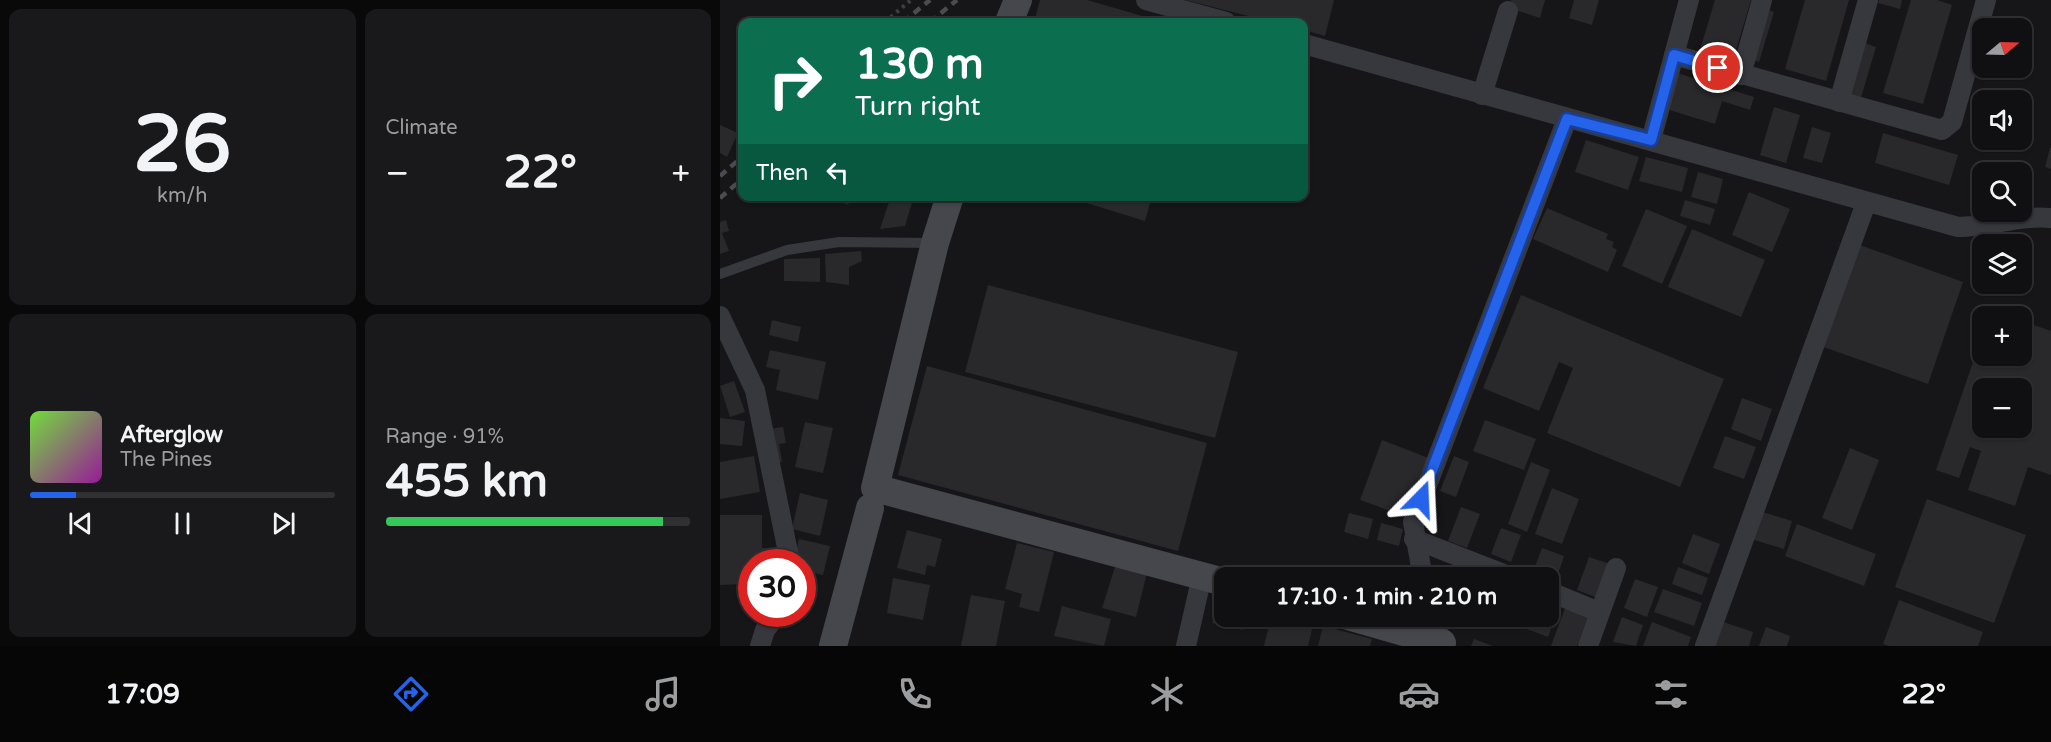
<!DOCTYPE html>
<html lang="en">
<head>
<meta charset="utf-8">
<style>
	body { margin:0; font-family:"Varela Round",sans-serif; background:#19191b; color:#f1f3f6; height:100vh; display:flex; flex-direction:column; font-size:22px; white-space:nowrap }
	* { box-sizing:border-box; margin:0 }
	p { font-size:20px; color:#9c9d9f }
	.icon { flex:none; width:33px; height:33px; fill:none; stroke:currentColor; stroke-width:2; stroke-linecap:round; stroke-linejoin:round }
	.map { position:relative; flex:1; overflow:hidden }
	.sheet { display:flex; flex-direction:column; gap:9px; padding:9px; background:#09090a; width:720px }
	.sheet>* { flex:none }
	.hud { position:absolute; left:18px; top:18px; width:570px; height:183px; border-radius:12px; box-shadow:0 2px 4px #0004,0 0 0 2px #303032; background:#0b6e4f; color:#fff; overflow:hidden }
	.needle { width:39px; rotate:71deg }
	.tools { position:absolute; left:1252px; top:18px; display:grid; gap:12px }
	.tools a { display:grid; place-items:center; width:60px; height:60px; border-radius:12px; background:#101012; box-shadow:0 2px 4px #0004,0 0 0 2px #303032; font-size:30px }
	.speed { position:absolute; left:18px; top:549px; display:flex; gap:12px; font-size:30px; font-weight:700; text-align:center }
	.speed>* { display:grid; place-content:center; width:78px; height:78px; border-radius:50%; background:#101012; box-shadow:0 2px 4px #0004,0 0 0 2px #303032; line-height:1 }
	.speed .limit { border:9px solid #d22; background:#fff; color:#111 }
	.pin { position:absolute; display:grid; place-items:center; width:51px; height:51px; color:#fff; margin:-26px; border:3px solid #fff; border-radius:50%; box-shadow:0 2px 6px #0007 }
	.me { position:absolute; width:66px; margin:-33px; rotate:21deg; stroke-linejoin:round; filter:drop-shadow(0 0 4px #0008) }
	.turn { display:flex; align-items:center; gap:21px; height:126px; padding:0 18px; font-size:27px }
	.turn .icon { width:78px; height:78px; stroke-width:2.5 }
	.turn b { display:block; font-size:42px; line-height:51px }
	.then { display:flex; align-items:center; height:57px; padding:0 18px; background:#0003; gap:12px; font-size:22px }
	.big { font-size:45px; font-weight:700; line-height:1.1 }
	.sheet .card { flex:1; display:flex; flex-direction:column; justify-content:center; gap:9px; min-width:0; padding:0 21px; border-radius:12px; background:#19191b }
	.sheet .dial { align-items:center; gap:0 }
	.dial b { font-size:78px; line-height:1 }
	.song { display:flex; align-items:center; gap:18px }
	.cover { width:72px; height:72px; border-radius:9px; background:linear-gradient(135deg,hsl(100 70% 55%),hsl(300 70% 35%)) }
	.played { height:6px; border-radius:3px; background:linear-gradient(90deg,#2563eb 15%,#303032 15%) }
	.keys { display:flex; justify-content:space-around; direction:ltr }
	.heat { display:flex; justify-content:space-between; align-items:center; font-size:33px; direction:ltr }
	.charge { height:9px; border-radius:4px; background:linear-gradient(90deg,#34c759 91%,#303032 0) }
	.sheet .tiles { flex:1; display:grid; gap:9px; grid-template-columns:repeat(2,1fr) }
	.trip { position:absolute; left:494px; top:567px; width:345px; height:60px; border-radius:12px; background:#101012; box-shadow:0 2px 4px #0004,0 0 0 2px #303032; font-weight:700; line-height:60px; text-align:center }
	.tabs { display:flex; height:96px; justify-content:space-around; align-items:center; background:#060607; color:#9c9d9f }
	.tabs .icon { width:42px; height:42px }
	.tabs .current { color:#2563eb }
	.tabs b { font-size:27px; color:#f1f3f6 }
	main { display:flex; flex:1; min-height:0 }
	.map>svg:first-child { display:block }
	.building { fill:#29292c; fill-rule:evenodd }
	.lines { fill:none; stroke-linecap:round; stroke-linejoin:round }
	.path { stroke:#3d3f44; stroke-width:4; stroke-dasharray:3 4.5; stroke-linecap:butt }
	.lane { stroke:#37383d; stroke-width:10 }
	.street { stroke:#37383d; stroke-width:20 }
	.secondary { stroke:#45474d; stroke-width:28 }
	.rail { stroke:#4a4c52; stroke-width:4.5; stroke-dasharray:8 6; stroke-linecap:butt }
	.route-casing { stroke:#184099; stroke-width:15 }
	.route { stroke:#2563eb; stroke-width:10 }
</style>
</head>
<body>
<main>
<section class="sheet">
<div class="tiles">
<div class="card dial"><b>26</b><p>km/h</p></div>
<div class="card"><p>Climate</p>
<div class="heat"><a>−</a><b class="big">22°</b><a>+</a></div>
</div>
<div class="card">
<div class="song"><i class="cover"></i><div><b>Afterglow</b><p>The Pines</p></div></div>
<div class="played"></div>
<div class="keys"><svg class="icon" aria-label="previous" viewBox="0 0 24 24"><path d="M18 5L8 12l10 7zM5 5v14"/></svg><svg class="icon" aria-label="pause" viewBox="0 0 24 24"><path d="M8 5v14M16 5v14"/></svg><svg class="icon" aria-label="next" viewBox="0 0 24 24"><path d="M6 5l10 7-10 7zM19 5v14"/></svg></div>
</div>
<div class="card"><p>Range · 91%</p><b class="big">455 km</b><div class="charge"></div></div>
</div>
</section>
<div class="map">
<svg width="1331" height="646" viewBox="0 0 1331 646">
	<rect width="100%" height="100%" fill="#161618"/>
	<!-- building -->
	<g class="building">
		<polygon points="320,0 367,0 443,22 314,22"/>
		<polygon points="465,0 614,0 605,36 584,30 584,22 552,22"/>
		<polygon points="791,0 825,0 820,18 789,8"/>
		<polygon points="854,0 879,0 872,25 849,18"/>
		<polygon points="995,0 1031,0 1013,60 980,50"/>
		<polygon points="1085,0 1129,0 1106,81 1065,69"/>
		<polygon points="1159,0 1182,0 1180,9 1158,3"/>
		<polygon points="1191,0 1217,0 1232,5 1203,104 1163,93"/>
		<polygon points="1043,8 1054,12 1039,62 1029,59"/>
		<polygon points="1142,42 1156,47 1140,101 1126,97"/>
		<polygon points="954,72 1034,97 1030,110 1002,101 995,124 943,108"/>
		<polygon points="1054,107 1080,115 1066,163 1040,155"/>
		<polygon points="0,125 18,133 7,157 0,153"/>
		<polygon points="1092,127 1111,133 1102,163 1083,158"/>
		<polygon points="1163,133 1238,155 1229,185 1155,163"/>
		<polygon points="866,140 919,157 908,190 855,172"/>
		<polygon points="1330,148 1331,148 1331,169 1325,167"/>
		<polygon points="926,157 968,168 962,192 919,181"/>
		<polygon points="978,172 1003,179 997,204 971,197"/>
		<polygon points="1029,192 1070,209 1052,252 1012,235"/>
		<polygon points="107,196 131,196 128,205"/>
		<polygon points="194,196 185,226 160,229 169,202 154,196"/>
		<polygon points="344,196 432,196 425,221"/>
		<polygon points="965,200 995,209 990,225 960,216"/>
		<polygon points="827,208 888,234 886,239 894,242 892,247 897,250 888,272 813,239"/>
		<polygon points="926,209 967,226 942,284 902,266"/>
		<polygon points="6,220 9,231 2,233 9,251 0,254 0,222"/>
		<polygon points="972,229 1045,260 1021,317 948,287"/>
		<polygon points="1137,244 1243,282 1208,384 1101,346"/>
		<polygon points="141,251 142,261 129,267 129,285 106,282 105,254"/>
		<polygon points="100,258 100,282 64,281 64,259"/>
		<polygon points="268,285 518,352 495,438 245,372"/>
		<polygon points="801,295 1004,379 960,487 827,433 853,368 839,362 819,411 763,388"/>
		<polygon points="1271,310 1288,316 1268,316"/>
		<polygon points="52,320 81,327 78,342 49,335"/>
		<path d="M 1302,321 L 1331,331 L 1331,475 L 1308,467 L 1295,506 L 1248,490 L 1261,451 L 1250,447 L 1239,478 L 1216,470 L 1263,333 L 1263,356 L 1302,356 ZM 1263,388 L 1302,388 L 1302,428 L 1263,428 Z"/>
		<polygon points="50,350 106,362 98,400 56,390 60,370 46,367"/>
		<polygon points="207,366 487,443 458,551 178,475"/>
		<polygon points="14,381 25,412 10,417 0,386"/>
		<polygon points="1022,398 1052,409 1041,441 1011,429"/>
		<polygon points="0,418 25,421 22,446 0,444"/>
		<polygon points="765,420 816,439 804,470 753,451"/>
		<polygon points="85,422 113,428 103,473 75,467"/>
		<polygon points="63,427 66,443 59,444 62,462 55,463 49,429"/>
		<polygon points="1005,436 1036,447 1024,479 993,468"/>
		<polygon points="662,440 711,459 690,518 640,500"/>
		<polygon points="1130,448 1159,460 1132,530 1102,518"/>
		<polygon points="34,456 40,492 0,499 0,462"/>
		<polygon points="734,456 749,462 736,497 720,491"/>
		<polygon points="811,462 830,470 807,532 788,524"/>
		<polygon points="832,488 859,499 842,544 815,534"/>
		<polygon points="80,493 108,500 100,536 72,529"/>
		<polygon points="1207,499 1306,535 1274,623 1175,587"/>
		<polygon points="741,507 760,514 747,548 728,541"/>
		<polygon points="1039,511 1072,521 1064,549 1031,539"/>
		<polygon points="629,513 653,519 648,539 624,532"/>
		<polygon points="0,515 42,515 42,548 52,548 52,562 32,562 32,598 25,598 24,584 0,585"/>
		<polygon points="661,523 683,529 679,546 657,540"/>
		<polygon points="1077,524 1156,554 1144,586 1065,556"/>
		<polygon points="781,528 801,535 791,562 771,554"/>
		<polygon points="187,530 222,539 215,567 207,565 205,575 177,568"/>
		<polygon points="973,534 1000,544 989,574 962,563"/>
		<polygon points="79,539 110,546 103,575 85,571 87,563 74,561"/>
		<polygon points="297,543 334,552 319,612 299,607 302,594 285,589"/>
		<polygon points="822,548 844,556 836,580 813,572"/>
		<polygon points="869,557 890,564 878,598 857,590"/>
		<polygon points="395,567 427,573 416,617 382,608"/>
		<polygon points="958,567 988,578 982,595 952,584"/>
		<polygon points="173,578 210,585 203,620 167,613"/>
		<polygon points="915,579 938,587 927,617 904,608"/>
		<polygon points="943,589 982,603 974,626 934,612"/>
		<polygon points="251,595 285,601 276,646 241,646"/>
		<polygon points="501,596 504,596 504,616 526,616 523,630 492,623"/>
		<polygon points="1179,600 1263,632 1258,646 1169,646 1163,644"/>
		<polygon points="342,606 391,619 384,646 334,636"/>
		<polygon points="845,608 868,617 857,646 831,646"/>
		<polygon points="578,616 594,620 588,646 544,646 550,622 575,629"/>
		<polygon points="762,616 785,616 781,627 761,620"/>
		<polygon points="803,616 828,616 835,618 828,637 799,626"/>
		<polygon points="902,617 923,625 916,646 893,642"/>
		<polygon points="1000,621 1033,632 1029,646 992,646"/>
		<polygon points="932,622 971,637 968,646 923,646"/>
		<polygon points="603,626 652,639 650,646 598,646"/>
		<polygon points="1046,627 1070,636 1067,646 1039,646"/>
		<polygon points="754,639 773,646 751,646"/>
	</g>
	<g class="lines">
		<!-- path -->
		<polyline class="path" points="165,22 191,0"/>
		<!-- lane -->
		<polyline class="lane" points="0,274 67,250 119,242 215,243"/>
		<!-- street -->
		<g class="street">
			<polyline points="426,0 506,22"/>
			<path d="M 584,44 L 1238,227 C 1270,227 1300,215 1331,218"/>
			<polyline points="954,55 1222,130 1232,122 1266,0"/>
			<polyline points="1021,75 1042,0"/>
			<polyline points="762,95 788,11"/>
			<polyline points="1119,102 1148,0"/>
			<polyline points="931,140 969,0"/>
			<polyline points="0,316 35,390 70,562"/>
			<polyline points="694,539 794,578"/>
			<polyline points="703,578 693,522 847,119"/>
			<polyline points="828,591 879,612"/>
			<polyline points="714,616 722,646"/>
			<polyline points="40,646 45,630 58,614"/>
			<polyline points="466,646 482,576"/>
			<polyline points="868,646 896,568"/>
			<polyline points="985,646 1146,203"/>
		</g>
		<!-- secondary -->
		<g class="secondary">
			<polyline points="289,22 298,0"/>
			<polyline points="230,196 215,243 155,488 504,582"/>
			<polyline points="628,616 722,643"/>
			<polyline points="113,646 150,508"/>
		</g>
		<!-- rail -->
		<g class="rail">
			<polyline points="183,22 210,0"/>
			<polyline points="210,22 237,0"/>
			<polyline points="0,176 22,157"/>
			<polyline points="0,198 22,179"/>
		</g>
	</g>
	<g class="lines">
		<defs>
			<polyline id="route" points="701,499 847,119 931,140 954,55 998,68"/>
		</defs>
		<!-- route casing -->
		<use href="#route" class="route-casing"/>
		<!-- route -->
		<use href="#route" class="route"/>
	</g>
</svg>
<div class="tools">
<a><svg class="needle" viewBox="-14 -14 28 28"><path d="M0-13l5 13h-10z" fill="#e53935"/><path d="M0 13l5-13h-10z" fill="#9c9d9f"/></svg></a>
<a><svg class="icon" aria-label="sound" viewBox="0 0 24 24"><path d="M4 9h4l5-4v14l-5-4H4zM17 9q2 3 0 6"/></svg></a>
<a><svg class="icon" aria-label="search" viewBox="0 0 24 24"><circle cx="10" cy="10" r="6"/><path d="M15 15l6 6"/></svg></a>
<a><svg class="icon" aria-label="layers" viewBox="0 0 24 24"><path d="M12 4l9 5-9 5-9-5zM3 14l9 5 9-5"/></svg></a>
<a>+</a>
<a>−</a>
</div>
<div class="speed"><div class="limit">30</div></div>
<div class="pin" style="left:998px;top:68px;background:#d93025"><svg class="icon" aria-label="arrive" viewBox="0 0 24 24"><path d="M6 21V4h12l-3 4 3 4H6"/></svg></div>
<svg class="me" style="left:701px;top:499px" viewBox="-20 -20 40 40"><path d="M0-17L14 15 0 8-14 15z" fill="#2563eb" stroke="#fff" stroke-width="4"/></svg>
<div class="trip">17:10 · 1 min · 210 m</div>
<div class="hud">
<div class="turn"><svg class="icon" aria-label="right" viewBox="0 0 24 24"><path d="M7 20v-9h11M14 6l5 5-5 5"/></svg><div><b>130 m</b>Turn right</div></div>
<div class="then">Then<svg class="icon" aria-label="left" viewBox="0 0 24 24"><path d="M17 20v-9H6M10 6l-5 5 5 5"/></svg></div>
</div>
</div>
</main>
<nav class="tabs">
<b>17:09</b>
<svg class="icon current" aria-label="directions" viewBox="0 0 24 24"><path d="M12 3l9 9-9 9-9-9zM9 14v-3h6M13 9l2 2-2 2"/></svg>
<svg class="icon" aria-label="music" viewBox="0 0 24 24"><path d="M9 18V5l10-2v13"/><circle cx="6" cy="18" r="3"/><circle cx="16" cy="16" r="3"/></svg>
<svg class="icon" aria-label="phone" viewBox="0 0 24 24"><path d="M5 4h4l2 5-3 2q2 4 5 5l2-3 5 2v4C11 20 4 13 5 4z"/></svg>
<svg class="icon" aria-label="climate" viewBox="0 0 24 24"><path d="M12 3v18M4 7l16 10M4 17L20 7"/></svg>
<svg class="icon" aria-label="car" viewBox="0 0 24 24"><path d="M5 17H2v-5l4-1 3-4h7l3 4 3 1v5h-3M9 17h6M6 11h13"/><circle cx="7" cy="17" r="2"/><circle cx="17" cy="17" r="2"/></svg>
<svg class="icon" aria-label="filters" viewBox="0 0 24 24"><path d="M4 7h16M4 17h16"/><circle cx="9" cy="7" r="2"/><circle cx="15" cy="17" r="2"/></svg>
<b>22°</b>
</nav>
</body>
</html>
